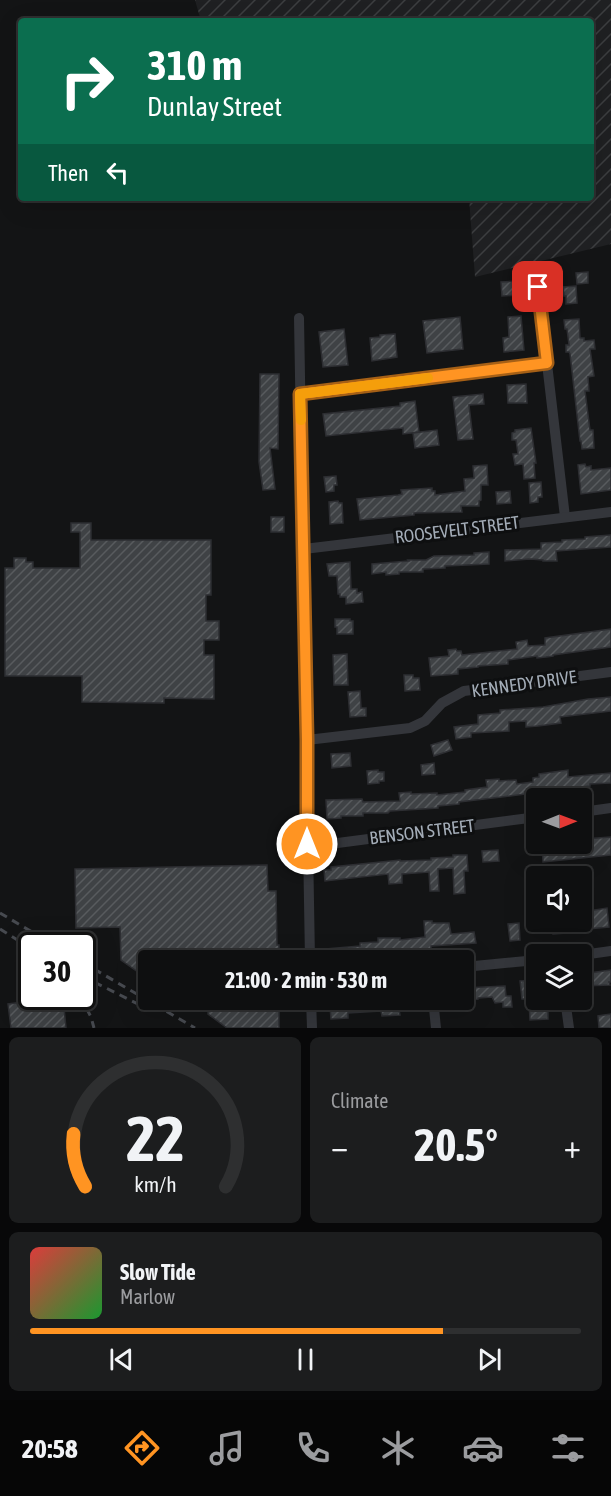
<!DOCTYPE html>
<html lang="en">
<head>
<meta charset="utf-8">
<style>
	body { margin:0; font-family:"Asap Condensed",sans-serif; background:#1c1d1e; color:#f1f3f6; height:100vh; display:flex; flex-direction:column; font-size:22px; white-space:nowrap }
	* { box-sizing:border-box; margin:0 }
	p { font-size:20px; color:#9b9c9f }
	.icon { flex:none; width:33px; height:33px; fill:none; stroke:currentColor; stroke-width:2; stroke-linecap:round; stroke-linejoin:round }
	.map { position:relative; height:1028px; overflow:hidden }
	.details { display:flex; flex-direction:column; gap:9px; padding:9px; background:#080809; flex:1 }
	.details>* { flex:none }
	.banner { position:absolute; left:18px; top:18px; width:576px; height:183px; border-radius:6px; box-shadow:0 6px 24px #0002,0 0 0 2px #2e2f30; background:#0b6e4f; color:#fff; overflow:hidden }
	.needle { width:39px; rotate:89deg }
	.tools { position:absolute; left:526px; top:788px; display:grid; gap:12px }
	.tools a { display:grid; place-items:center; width:66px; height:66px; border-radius:6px; background:#0e0f10; box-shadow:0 6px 24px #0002,0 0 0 2px #2e2f30; font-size:30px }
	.speed { position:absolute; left:18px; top:932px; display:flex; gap:12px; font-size:30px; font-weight:700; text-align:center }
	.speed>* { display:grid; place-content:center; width:78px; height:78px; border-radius:50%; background:#0e0f10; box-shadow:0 6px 24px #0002,0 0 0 2px #2e2f30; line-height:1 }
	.speed .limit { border:3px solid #111; border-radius:9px; background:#fff; color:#111 }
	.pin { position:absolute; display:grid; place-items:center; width:51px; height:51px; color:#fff; margin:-26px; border-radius:12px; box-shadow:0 3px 9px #0006 }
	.me { position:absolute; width:66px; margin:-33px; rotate:0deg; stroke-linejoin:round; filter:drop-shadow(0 0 4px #0008) }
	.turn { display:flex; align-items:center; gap:21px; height:126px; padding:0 30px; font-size:27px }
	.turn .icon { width:78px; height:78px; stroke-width:2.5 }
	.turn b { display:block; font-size:42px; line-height:51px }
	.then { display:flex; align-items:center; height:57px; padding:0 30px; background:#0003; gap:12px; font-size:22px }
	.big { font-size:45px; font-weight:700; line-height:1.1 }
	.details .widget { flex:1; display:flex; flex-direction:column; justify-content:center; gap:9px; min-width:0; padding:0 21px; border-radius:9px; background:#1c1d1e }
	.details .dial { align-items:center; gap:0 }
	.dial svg { height:156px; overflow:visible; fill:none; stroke:#2e2f30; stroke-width:7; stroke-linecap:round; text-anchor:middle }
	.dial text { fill:#f1f3f6; stroke:none }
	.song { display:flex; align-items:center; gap:18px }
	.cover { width:72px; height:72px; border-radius:9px; background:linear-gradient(135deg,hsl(0 70% 55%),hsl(130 70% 35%)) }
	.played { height:6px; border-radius:3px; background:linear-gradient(90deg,#ff9422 75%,#2e2f30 75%) }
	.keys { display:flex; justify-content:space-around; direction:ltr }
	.heat { display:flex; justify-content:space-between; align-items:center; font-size:33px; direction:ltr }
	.details .tiles { flex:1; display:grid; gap:9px; grid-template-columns:1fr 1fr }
	.widget:last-child { grid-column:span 2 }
	.trip { position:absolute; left:138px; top:950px; width:336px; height:60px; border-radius:6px; background:#0e0f10; box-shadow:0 6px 24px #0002,0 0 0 2px #2e2f30; font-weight:700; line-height:60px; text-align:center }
	.tabs { display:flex; height:96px; justify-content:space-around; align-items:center; background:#060606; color:#9b9c9f }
	.tabs .icon { width:42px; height:42px }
	.tabs .current { color:#ff9422 }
	.tabs b { font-size:27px; color:#f1f3f6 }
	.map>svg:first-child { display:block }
	.industrial { fill:url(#industrial-furrows) }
	.building { fill:url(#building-hatch); stroke:#2d2e32; stroke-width:1.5 }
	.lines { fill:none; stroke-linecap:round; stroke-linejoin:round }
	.minor { stroke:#34363b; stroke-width:10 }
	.rail { stroke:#474a50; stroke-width:3; stroke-dasharray:8 6; stroke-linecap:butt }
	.route-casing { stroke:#a66016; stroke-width:15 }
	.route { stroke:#ff9422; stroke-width:10 }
	.slow { stroke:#f59e0b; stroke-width:10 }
	.labels { text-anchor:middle; stroke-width:6; stroke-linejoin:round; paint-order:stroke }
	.street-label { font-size:18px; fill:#a3acb7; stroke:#0e0f10 }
</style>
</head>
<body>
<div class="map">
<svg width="611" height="1028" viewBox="0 0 611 1028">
	<defs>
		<pattern id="industrial-furrows" width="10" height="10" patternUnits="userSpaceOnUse" patternTransform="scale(1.5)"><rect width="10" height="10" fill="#1f2022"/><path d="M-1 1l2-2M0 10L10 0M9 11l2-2" fill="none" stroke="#3c3e40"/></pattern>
		<pattern id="building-hatch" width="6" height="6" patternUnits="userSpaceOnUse" patternTransform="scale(1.5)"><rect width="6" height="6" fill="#3f4245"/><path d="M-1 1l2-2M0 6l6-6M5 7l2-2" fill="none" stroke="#585b5e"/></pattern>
	</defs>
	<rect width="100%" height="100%" fill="#131415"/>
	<!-- industrial -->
	<polygon class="industrial" points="195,0 611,0 611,244 475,277 469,198 591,198 591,21 201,21"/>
	<!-- building -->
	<g class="building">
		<polygon points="588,272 588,283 577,284 576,273"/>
		<polygon points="519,281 520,295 502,296 501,282"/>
		<polygon points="576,286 577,303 566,304 566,296 564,296 563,287"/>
		<polygon points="521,316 524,350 504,352 503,338 509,337 508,317"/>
		<polygon points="460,317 463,349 427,353 423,321"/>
		<polygon points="579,319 580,338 584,338 584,341 594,340 595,349 590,349 594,376 588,377 589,391 585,391 590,430 593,430 594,448 582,449 581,441 580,441 570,354 569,352 566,352 566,345 569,345 567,329 565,329 564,320"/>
		<polygon points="344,329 348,365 323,367 319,332"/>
		<polygon points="395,334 397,357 372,361 370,338 380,337 380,335"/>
		<polygon points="260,374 279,374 278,449 270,448 275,489 263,490 259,462"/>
		<polygon points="526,384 527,403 508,403 507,385"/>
		<polygon points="483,394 484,404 469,405 473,439 458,440 453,397"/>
		<polygon points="415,401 419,432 403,434 403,428 326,436 323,414 400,406 400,403"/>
		<polygon points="531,428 536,463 534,463 535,478 524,479 523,464 515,465 513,454 518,454 516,440 512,440 512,433 515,432 515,430"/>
		<polygon points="437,430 439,445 415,448 413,433"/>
		<polygon points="585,464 586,467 591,466 591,470 611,468 611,490 581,494 578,465"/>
		<polygon points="487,465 488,485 481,485 481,500 479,501 479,506 461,506 462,512 414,513 414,515 360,520 357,499 398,495 402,494 401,490 432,488 432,491 435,491 435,495 465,491 464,479 474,478 473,466"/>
		<polygon points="336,476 337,485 334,485 334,491 326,492 324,477"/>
		<polygon points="541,482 542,497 538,497 538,502 530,503 529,483"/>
		<polygon points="510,491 511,503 497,504 496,492"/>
		<polygon points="338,501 339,503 342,503 343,523 330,524 329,502"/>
		<rect x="271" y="517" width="13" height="15"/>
		<polygon points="71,523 91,523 91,540 211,540 211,595 206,595 206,621 219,621 219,640 204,640 204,655 214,655 214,699 164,698 164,703 82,702 82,676 5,676 5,568 14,568 14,558 26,558 26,562 33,562 33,568 80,568 80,532 71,532"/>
		<polygon points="611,535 611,547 556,551 557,561 543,561 543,560 530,559 505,561 505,550 541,549 541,543 562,542 562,540 585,539 585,537"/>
		<polygon points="489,552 489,564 445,566 445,568 423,569 423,572 399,572 399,574 386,575 386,572 372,574 372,564 409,561 408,560 426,560 434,556 474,555 474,553"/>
		<polygon points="350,562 351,589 357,589 357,593 362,592 363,602 346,604 346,597 340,597 340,594 338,594 337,576 329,576 327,564"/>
		<polygon points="335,619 350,619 350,621 353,621 353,634 337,634 337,627 335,627"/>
		<polygon points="611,629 611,647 553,655 553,656 546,657 537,658 537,656 508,660 508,664 478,666 478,667 458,669 458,674 431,676 429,658 449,656 448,650 456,649 457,651 461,651 462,655 517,649 516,642 527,640 528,646 545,645 545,638"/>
		<polygon points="347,654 348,685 334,685 333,655"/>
		<polygon points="404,675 413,675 413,678 419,678 420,690 405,691"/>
		<polygon points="360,691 361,708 366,708 366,716 350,717 348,692"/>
		<polygon points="611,697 611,711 560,717 561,723 538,726 526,727 526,721 509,722 509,731 471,733 471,737 456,739 454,727 478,724 478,715 500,713 500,710 543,707 588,699"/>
		<polygon points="448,740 452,750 434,756 431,745"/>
		<polygon points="350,753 351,766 332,768 331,754"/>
		<polygon points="434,763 435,774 422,775 421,765"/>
		<polygon points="378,770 378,772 384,772 384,781 379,781 379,783 368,784 367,771"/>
		<polygon points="568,770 568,777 611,773 611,783 590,784 590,786 548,791 525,792 526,794 459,802 459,804 438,806 438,808 390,811 388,813 363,813 363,816 341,816 341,818 327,819 326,800 362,799 363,802 400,801 399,793 411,792 411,794 437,793 437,795 465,792 465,790 487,787 486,780 499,779 499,781 516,780 517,784 533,782 533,778 539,777 539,774"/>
		<polygon points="611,837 611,855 543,862 542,845 584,843 584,839"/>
		<polygon points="498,850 499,861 483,862 482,851"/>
		<polygon points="453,855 467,855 468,871 464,871 465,893 454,894 453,868 438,869 439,891 430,891 429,872 402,874 402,883 389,884 388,874 325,881 324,870 331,870 331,867 400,860 400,861 431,860 431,858 453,857"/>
		<polygon points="267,865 268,891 276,891 277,945 279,945 279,960 148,960 148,972 138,972 121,960 120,927 76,928 75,869"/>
		<polygon points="607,908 609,927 587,929 581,932 553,934 552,921 582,921 582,912"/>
		<polygon points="424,921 432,921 432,923 449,923 451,934 474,932 476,943 431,946 431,949 409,950 386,952 386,954 365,955 365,956 343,957 343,959 326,960 326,949 360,946 360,943 378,942 378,938 400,938 400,940 425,937"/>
		<polygon points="519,923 520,940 510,941 508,924"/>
		<polygon points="611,970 611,982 609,982 610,985 582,986 582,974"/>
		<polygon points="537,980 537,1007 548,1006 548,1019 530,1020 529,1001 526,1001 526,999 522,999 520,981"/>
		<polygon points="505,986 506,996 511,996 512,1007 503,1007 503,1002 495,1003 492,997 478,998 478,999 464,1001 464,988"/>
		<polygon points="63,997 66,1028 11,1028 8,1004"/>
		<polygon points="208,999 279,1000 279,1028 227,1028 208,1014"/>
		<polygon points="380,999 389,999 389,1001 426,999 426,1005 411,1006 411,1008 399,1009 400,1015 382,1016 381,1011 348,1013 348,1018 331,1019 330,1006 360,1004 359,1001"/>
		<polygon points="611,1014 611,1028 599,1028 598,1016"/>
	</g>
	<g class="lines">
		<!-- minor -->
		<g class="minor">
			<polyline points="538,287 565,517"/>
			<polyline points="299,318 310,960"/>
			<polyline points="300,394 547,363"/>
			<polyline points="304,549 611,512"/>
			<polyline points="307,740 410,728 425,721 442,703 464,691 611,672"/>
			<polyline points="582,812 611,808"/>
			<polyline points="307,847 537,817"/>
			<polyline points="582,955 611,951"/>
			<polyline points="464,967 537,960"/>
			<polyline points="311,999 312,1028"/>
			<polyline points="433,999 436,1028"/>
			<polyline points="565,999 569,1028"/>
		</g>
		<!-- rail -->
		<g class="rail">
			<polyline points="0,913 54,945"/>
			<polyline points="0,929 32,949"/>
			<polyline points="82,962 195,1028"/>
			<polyline points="82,976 144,1007"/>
			<polyline points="80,996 91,1017 94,1028"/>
		</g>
	</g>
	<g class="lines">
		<defs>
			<polyline id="route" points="307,844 307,740 300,394 547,363 538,287"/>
		</defs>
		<!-- route casing -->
		<use href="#route" class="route-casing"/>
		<!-- route -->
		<use href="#route" class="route"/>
		<!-- slow -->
		<polyline class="slow" points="301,420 300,394 428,378"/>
	</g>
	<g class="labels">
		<!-- street labels -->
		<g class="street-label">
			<text transform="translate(457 530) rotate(-7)" y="6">ROOSEVELT STREET</text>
			<text transform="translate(524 684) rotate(-8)" y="6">KENNEDY DRIVE</text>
			<text transform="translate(422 832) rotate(-7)" y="6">BENSON STREET</text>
		</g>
	</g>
</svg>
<div class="tools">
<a><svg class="needle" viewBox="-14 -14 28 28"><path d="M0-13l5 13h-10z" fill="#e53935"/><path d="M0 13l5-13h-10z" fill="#9b9c9f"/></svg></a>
<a><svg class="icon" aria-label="sound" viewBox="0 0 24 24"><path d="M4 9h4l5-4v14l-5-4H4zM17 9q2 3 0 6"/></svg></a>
<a><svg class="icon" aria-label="layers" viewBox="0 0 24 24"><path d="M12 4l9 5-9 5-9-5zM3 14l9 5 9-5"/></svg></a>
</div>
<div class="speed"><div class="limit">30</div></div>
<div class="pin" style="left:538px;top:287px;background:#d93025"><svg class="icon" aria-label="arrive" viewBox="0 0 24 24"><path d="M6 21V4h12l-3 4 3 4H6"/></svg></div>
<svg class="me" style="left:307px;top:844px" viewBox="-20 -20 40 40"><circle r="17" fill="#ff9422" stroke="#fff" stroke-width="3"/><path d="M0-11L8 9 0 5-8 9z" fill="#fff"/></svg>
<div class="trip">21:00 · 2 min · 530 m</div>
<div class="banner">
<div class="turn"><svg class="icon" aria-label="right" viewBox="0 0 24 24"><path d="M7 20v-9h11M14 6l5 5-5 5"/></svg><div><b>310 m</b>Dunlay Street</div></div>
<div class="then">Then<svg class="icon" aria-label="left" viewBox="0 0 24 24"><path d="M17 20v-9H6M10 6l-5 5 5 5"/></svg></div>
</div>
</div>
<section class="details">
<div class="tiles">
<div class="widget dial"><svg viewBox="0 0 100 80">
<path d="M14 69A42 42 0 1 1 86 69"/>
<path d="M14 69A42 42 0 0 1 8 42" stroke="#ff9422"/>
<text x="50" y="56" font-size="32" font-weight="700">22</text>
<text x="50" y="72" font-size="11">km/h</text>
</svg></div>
<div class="widget"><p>Climate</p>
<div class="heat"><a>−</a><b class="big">20.5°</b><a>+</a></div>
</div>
<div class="widget">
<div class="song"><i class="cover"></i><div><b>Slow Tide</b><p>Marlow</p></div></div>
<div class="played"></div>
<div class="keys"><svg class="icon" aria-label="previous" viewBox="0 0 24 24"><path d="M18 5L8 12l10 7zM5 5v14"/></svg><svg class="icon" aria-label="pause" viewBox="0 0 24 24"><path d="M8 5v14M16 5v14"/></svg><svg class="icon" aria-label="next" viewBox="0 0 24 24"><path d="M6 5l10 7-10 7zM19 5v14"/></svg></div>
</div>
</div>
</section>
<nav class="tabs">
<b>20:58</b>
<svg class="icon current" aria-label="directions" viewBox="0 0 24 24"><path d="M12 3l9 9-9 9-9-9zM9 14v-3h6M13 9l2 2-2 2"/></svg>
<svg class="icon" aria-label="music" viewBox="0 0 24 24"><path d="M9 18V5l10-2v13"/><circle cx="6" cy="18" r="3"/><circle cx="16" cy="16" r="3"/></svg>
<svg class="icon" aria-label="phone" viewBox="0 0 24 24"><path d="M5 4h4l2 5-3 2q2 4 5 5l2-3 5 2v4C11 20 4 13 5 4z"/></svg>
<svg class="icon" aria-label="climate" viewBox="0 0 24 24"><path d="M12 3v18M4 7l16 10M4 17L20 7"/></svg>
<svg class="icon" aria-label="car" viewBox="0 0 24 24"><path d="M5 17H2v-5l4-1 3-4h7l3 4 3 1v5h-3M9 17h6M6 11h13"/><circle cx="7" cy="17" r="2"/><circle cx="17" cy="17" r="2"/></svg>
<svg class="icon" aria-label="filters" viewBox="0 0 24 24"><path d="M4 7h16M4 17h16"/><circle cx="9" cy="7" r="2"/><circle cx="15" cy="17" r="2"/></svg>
</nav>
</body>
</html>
